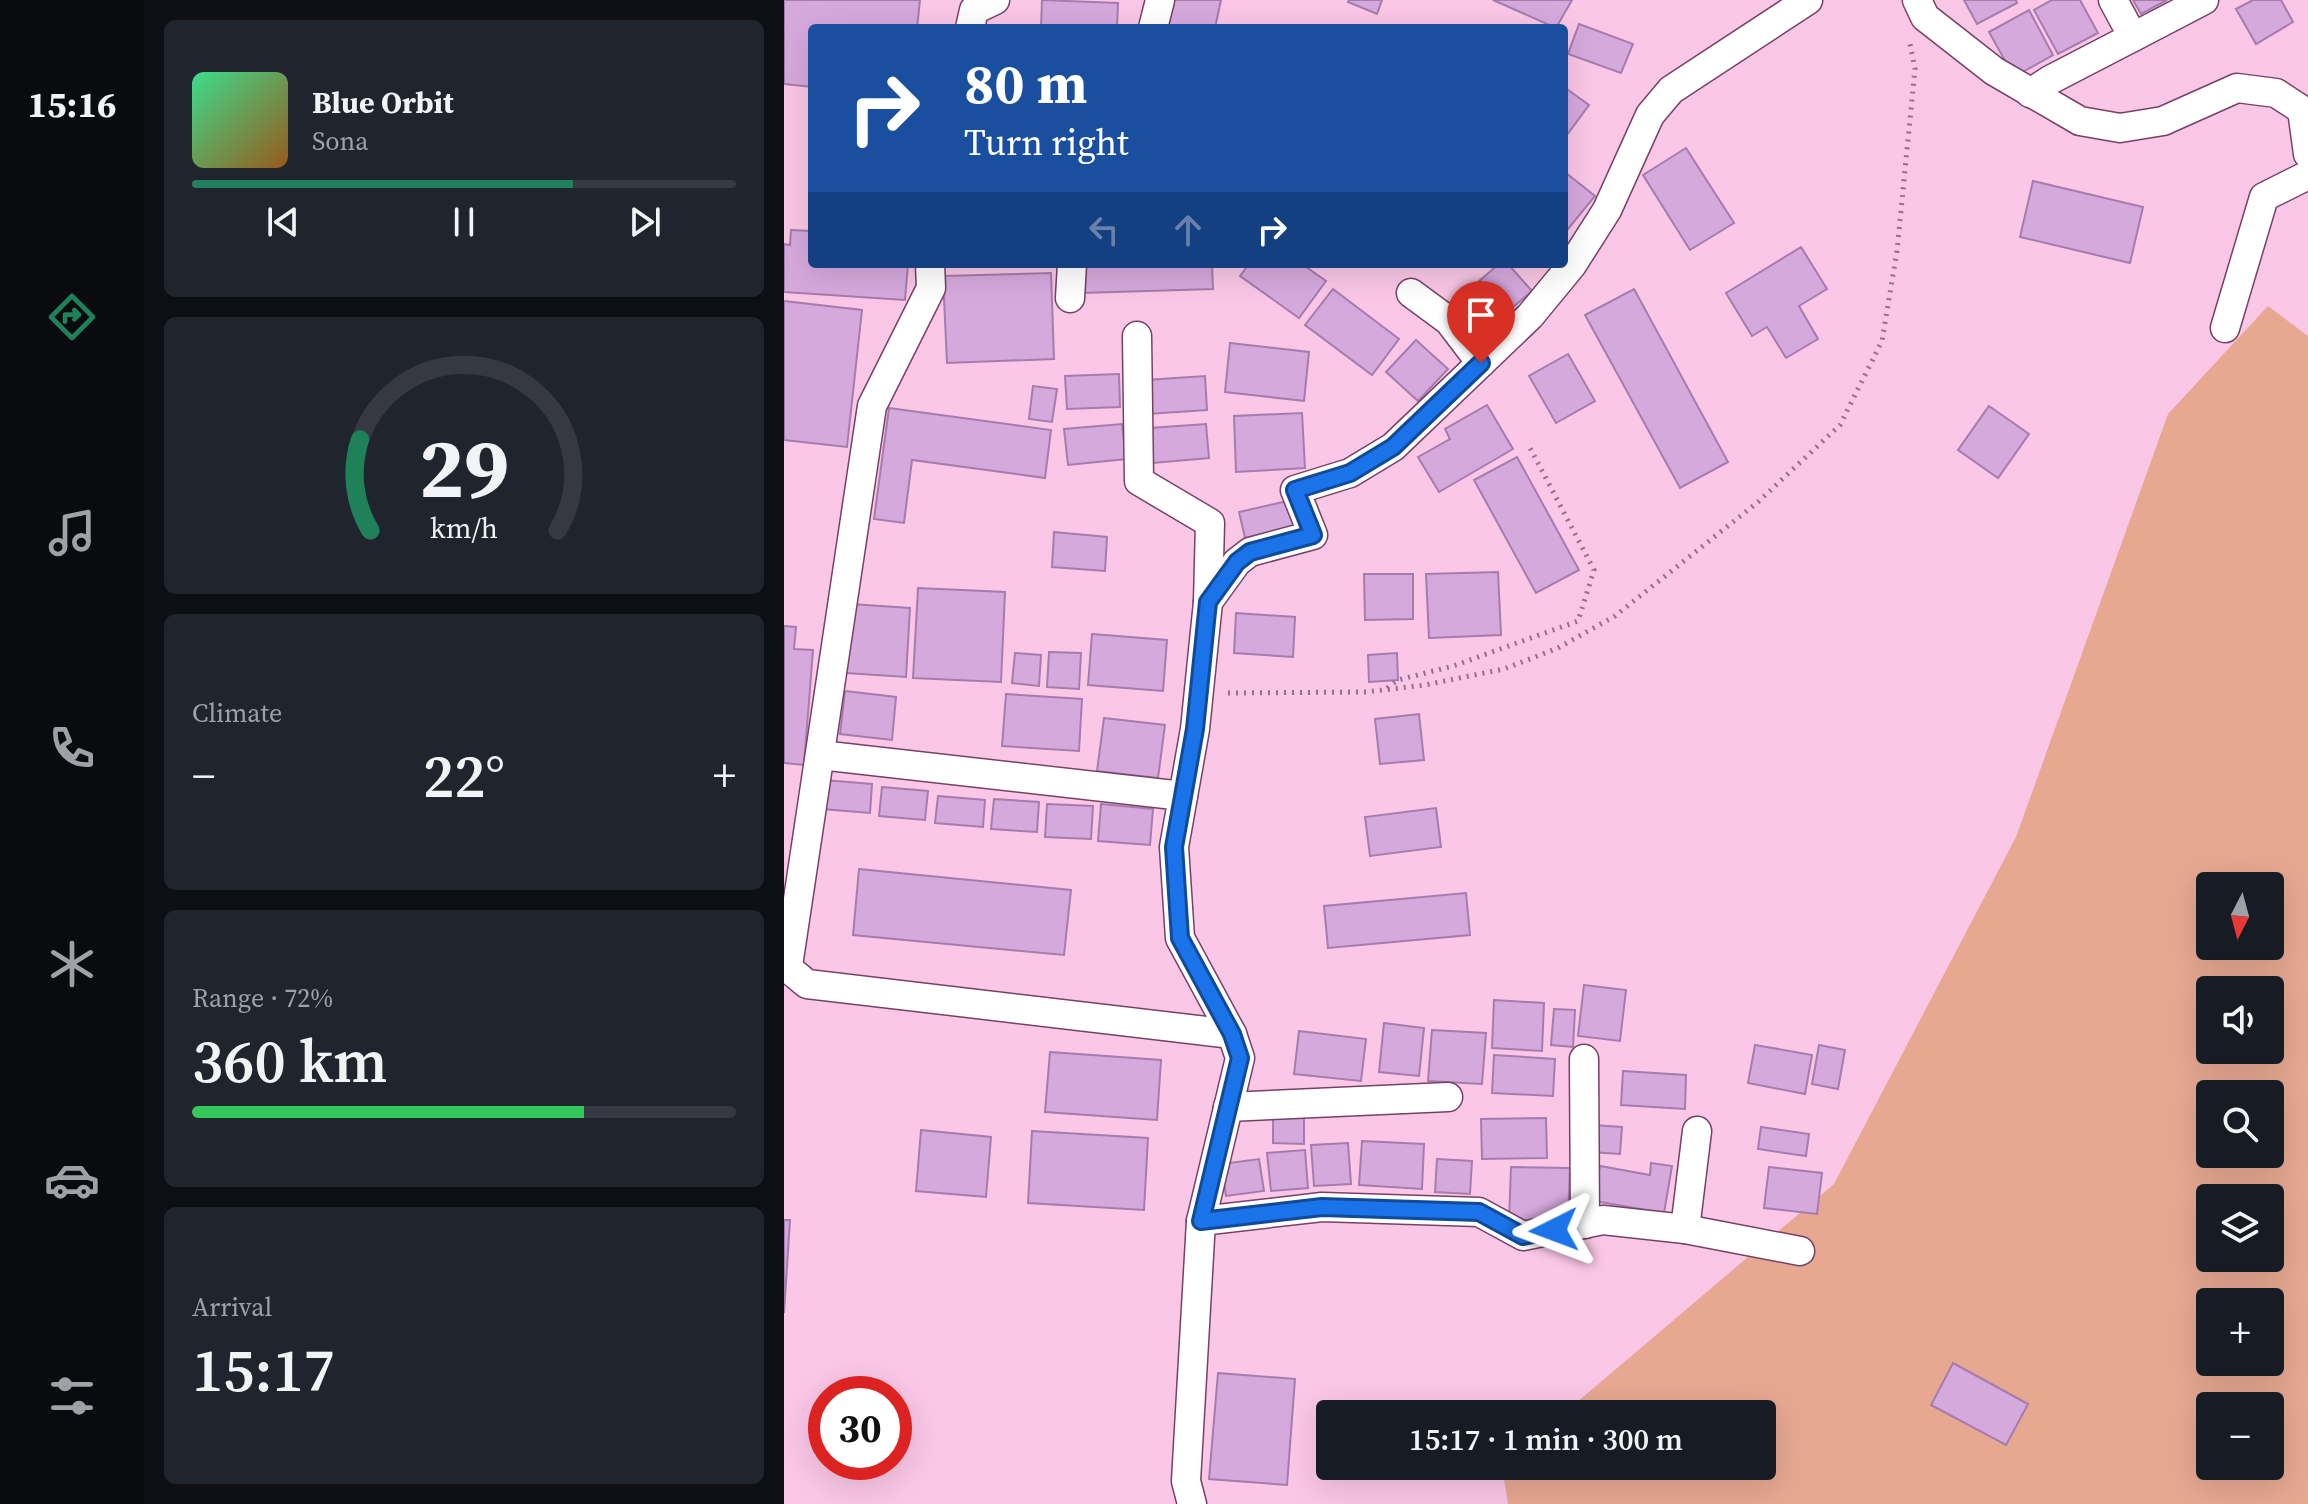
<!DOCTYPE html>
<html lang="en">
<head>
<meta charset="utf-8">
<style>
	body { margin:0; font-family:"Source Serif 4",serif; background:#20242c; color:#f1f3f6; height:100vh; display:flex; flex-direction:column; font-size:30px; white-space:nowrap }
	* { box-sizing:border-box; margin:0 }
	p { font-size:26px; color:#9ea1a6 }
	.icon { flex:none; width:44px; height:44px; fill:none; stroke:currentColor; stroke-width:2; stroke-linecap:round; stroke-linejoin:round }
	.map { position:relative; flex:1; overflow:hidden }
	.side { display:flex; flex-direction:column; gap:20px; padding:20px; background:#0d0f14; width:640px }
	.side>* { flex:none }
	.banner { position:absolute; left:24px; top:24px; width:760px; height:244px; border-radius:8px; box-shadow:0 8px 32px #0002; background:#1a4fa0; color:#fff; overflow:hidden }
	.needle { width:52px; rotate:186deg }
	.controls { position:absolute; left:1412px; top:872px; display:grid; gap:16px }
	.controls a { display:grid; place-items:center; width:88px; height:88px; border-radius:8px; background:#171b24; box-shadow:0 8px 32px #0002; font-size:40px }
	.speed { position:absolute; left:24px; top:1376px; display:flex; gap:16px; font-size:40px; font-weight:700; text-align:center }
	.speed>* { display:grid; place-content:center; width:104px; height:104px; border-radius:50%; background:#171b24; box-shadow:0 8px 32px #0002; line-height:1 }
	.speed .limit { border:12px solid #d22; background:#fff; color:#111 }
	.pin { position:absolute; display:grid; place-items:center; width:68px; height:68px; color:#fff; margin:-82px -34px; border-radius:50% 50% 50% 0; rotate:-45deg; box-shadow:0 0 8px #0007 }
	.pin .icon { rotate:45deg }
	.me { position:absolute; width:88px; margin:-44px; rotate:267deg; stroke-linejoin:round; filter:drop-shadow(0 0 6px #0008) }
	.turn { display:flex; align-items:center; gap:28px; height:168px; padding:0 24px; font-size:36px }
	.turn .icon { width:104px; height:104px; stroke-width:2.5 }
	.turn b { display:block; font-size:56px; line-height:68px }
	.lanes { display:flex; align-items:center; height:76px; padding:0 24px; background:#0003; justify-content:center; gap:40px; direction:ltr }
	.lanes .off { opacity:.35 }
	.big { font-size:60px; font-weight:600; line-height:1.1 }
	.side .card { flex:1; display:flex; flex-direction:column; justify-content:center; gap:12px; min-width:0; padding:0 28px; border-radius:12px; background:#20242c }
	.side .dial { align-items:center; gap:0 }
	.dial svg { height:208px; overflow:visible; fill:none; stroke:#363941; stroke-width:7; stroke-linecap:round; text-anchor:middle }
	.dial text { fill:#f1f3f6; stroke:none }
	.song { display:flex; align-items:center; gap:24px }
	.cover { width:96px; height:96px; border-radius:12px; background:linear-gradient(135deg,hsl(150 70% 55%),hsl(30 70% 35%)) }
	.played { height:8px; border-radius:4px; background:linear-gradient(90deg,#1e815a 70%,#363941 70%) }
	.keys { display:flex; justify-content:space-around; direction:ltr }
	.heat { display:flex; justify-content:space-between; align-items:center; font-size:44px; direction:ltr }
	.charge { height:12px; border-radius:6px; background:linear-gradient(90deg,#34c759 72%,#363941 0) }
	.trip { position:absolute; left:532px; top:1400px; width:460px; height:80px; border-radius:8px; background:#171b24; box-shadow:0 8px 32px #0002; font-weight:600; line-height:80px; text-align:center }
	main { display:flex; flex:1; min-height:0 }
	.tab-bar { display:flex; flex-direction:column; width:144px; justify-content:space-around; align-items:center; background:#090b0e; color:#9ea1a6 }
	.tab-bar .icon { width:56px; height:56px }
	.tab-bar .active { color:#1e815a }
	.tab-bar b { font-size:36px; color:#f1f3f6 }
	.map>svg:first-child { display:block }
	.green { fill:#e6a891; fill-rule:evenodd }
	.building { fill:#d6a9dd; stroke:#a67bad; stroke-width:2 }
	.lines { fill:none; stroke-linecap:round; stroke-linejoin:round }
	.minor-casing { stroke:#774164; stroke-width:31 }
	.path { stroke:#957188; stroke-width:5; stroke-dasharray:2 6; stroke-linecap:butt }
	.minor { stroke:#fff; stroke-width:28 }
	.route-casing { stroke:#114b97; stroke-width:20 }
	.route { stroke:#1a73e8; stroke-width:14 }
</style>
</head>
<body>
<main>
<nav class="tab-bar">
<b>15:16</b>
<svg class="icon active" aria-label="directions" viewBox="0 0 24 24"><path d="M12 3l9 9-9 9-9-9zM9 14v-3h6M13 9l2 2-2 2"/></svg>
<svg class="icon" aria-label="music" viewBox="0 0 24 24"><path d="M9 18V5l10-2v13"/><circle cx="6" cy="18" r="3"/><circle cx="16" cy="16" r="3"/></svg>
<svg class="icon" aria-label="phone" viewBox="0 0 24 24"><path d="M5 4h4l2 5-3 2q2 4 5 5l2-3 5 2v4C11 20 4 13 5 4z"/></svg>
<svg class="icon" aria-label="climate" viewBox="0 0 24 24"><path d="M12 3v18M4 7l16 10M4 17L20 7"/></svg>
<svg class="icon" aria-label="car" viewBox="0 0 24 24"><path d="M5 17H2v-5l4-1 3-4h7l3 4 3 1v5h-3M9 17h6M6 11h13"/><circle cx="7" cy="17" r="2"/><circle cx="17" cy="17" r="2"/></svg>
<svg class="icon" aria-label="filters" viewBox="0 0 24 24"><path d="M4 7h16M4 17h16"/><circle cx="9" cy="7" r="2"/><circle cx="15" cy="17" r="2"/></svg>
</nav>
<section class="side">
<div class="card">
<div class="song"><i class="cover"></i><div><b>Blue Orbit</b><p>Sona</p></div></div>
<div class="played"></div>
<div class="keys"><svg class="icon" aria-label="previous" viewBox="0 0 24 24"><path d="M18 5L8 12l10 7zM5 5v14"/></svg><svg class="icon" aria-label="pause" viewBox="0 0 24 24"><path d="M8 5v14M16 5v14"/></svg><svg class="icon" aria-label="next" viewBox="0 0 24 24"><path d="M6 5l10 7-10 7zM19 5v14"/></svg></div>
</div>
<div class="card dial"><svg viewBox="0 0 100 80">
<path d="M14 69A42 42 0 1 1 86 69"/>
<path d="M14 69A42 42 0 0 1 10 34" stroke="#1e815a"/>
<text x="50" y="56" font-size="32" font-weight="700">29</text>
<text x="50" y="72" font-size="11">km/h</text>
</svg></div>
<div class="card"><p>Climate</p>
<div class="heat"><a>−</a><b class="big">22°</b><a>+</a></div>
</div>
<div class="card"><p>Range · 72%</p><b class="big">360 km</b><div class="charge"></div></div>
<div class="card"><p>Arrival</p><b class="big">15:17</b></div>
</section>
<div class="map">
<svg width="1524" height="1504" viewBox="0 0 1524 1504">
	<rect width="100%" height="100%" fill="#fac7e6"/>
	<!-- green -->
	<path class="green" d="M 1484,306 L 1524,336 L 1524,1504 L 724,1504 L 718,1466 L 978,1466 L 978,1414 L 779,1414 L 1050,1184 L 1232,837 L 1384,414 ZM 1426,886 L 1486,886 L 1486,946 L 1426,946 ZM 1426,990 L 1486,990 L 1486,1050 L 1426,1050 ZM 1426,1094 L 1486,1094 L 1486,1154 L 1426,1154 ZM 1426,1198 L 1486,1198 L 1486,1258 L 1426,1258 ZM 1426,1302 L 1486,1302 L 1486,1362 L 1426,1362 ZM 1426,1406 L 1486,1406 L 1486,1466 L 1426,1466 Z"/>
	<!-- building -->
	<g class="building">
		<polygon points="0,0 136,0 133,28 28,28 28,87 0,84"/>
		<polygon points="258,0 334,3 333,28 257,28"/>
		<polygon points="390,0 437,0 431,28 384,28"/>
		<polygon points="565,0 598,0 593,14 564,2"/>
		<polygon points="709,0 788,0 772,28"/>
		<polygon points="1180,0 1232,0 1233,3 1193,24"/>
		<polygon points="1268,0 1296,0 1314,33 1274,54 1250,10"/>
		<polygon points="1349,0 1383,0 1357,14"/>
		<polygon points="1469,0 1497,0 1509,22 1472,44 1452,9"/>
		<polygon points="1245,10 1269,55 1230,77 1205,32"/>
		<polygon points="795,24 849,44 837,73 784,54"/>
		<polygon points="780,87 805,105 780,139"/>
		<polygon points="902,148 950,223 906,250 859,175"/>
		<polygon points="782,173 811,196 780,234 780,176"/>
		<polygon points="1249,181 1359,207 1346,263 1236,237"/>
		<polygon points="7,230 28,231 28,264 124,264 121,300 0,292 0,244 6,245"/>
		<polygon points="1017,247 1043,289 1015,306 1034,339 1002,358 983,327 968,336 942,293"/>
		<polygon points="295,264 428,264 429,289 296,293"/>
		<polygon points="465,264 518,264 542,281 515,318 456,276"/>
		<polygon points="715,264 724,264 748,291 702,330 674,299"/>
		<polygon points="267,273 270,359 163,363 159,276"/>
		<polygon points="549,289 615,339 588,375 521,325"/>
		<polygon points="850,289 944,462 896,488 801,315"/>
		<polygon points="0,301 78,310 63,447 0,440"/>
		<polygon points="632,340 664,369 634,401 602,372"/>
		<polygon points="446,343 525,352 520,401 441,392"/>
		<polygon points="784,354 811,401 772,423 745,376"/>
		<polygon points="335,374 336,407 283,409 281,376"/>
		<polygon points="421,376 423,410 364,414 362,380"/>
		<polygon points="249,386 273,389 268,422 245,419"/>
		<polygon points="703,405 729,449 655,492 634,457 666,439 661,429"/>
		<polygon points="1205,406 1245,434 1214,478 1174,450"/>
		<polygon points="105,408 267,430 261,478 128,460 120,523 90,519"/>
		<polygon points="518,413 521,468 452,472 450,416"/>
		<polygon points="338,424 342,459 284,465 280,429"/>
		<polygon points="422,424 425,458 369,463 366,428"/>
		<polygon points="733,457 795,570 752,593 690,480"/>
		<polygon points="508,500 514,526 461,538 455,512"/>
		<polygon points="270,532 323,537 321,571 268,567"/>
		<polygon points="714,572 717,635 645,638 642,574"/>
		<polygon points="580,574 629,574 629,619 581,620"/>
		<polygon points="134,588 221,592 217,682 129,678"/>
		<polygon points="67,604 126,608 122,677 62,673"/>
		<polygon points="452,613 511,617 509,657 450,653"/>
		<polygon points="0,626 12,627 10,649 29,650 20,765 0,763"/>
		<polygon points="308,634 383,640 379,691 304,685"/>
		<polygon points="265,652 297,653 295,689 263,687"/>
		<polygon points="231,653 257,655 255,686 228,683"/>
		<polygon points="613,653 614,680 585,682 584,655"/>
		<polygon points="61,691 112,697 108,740 56,734"/>
		<polygon points="222,694 298,699 295,751 218,746"/>
		<polygon points="635,714 640,760 596,764 591,719"/>
		<polygon points="320,718 381,725 374,778 313,771"/>
		<polygon points="40,780 88,784 86,813 38,809"/>
		<polygon points="98,787 144,791 141,820 95,816"/>
		<polygon points="154,796 201,800 199,827 151,823"/>
		<polygon points="210,799 255,802 253,832 207,829"/>
		<polygon points="263,804 309,806 307,839 261,837"/>
		<polygon points="317,804 369,809 366,845 314,841"/>
		<polygon points="652,808 657,847 586,856 581,817"/>
		<polygon points="75,869 287,890 280,955 69,935"/>
		<polygon points="682,893 686,935 544,948 540,906"/>
		<polygon points="800,985 842,990 836,1041 794,1036"/>
		<polygon points="710,1000 760,1003 758,1051 708,1048"/>
		<polygon points="770,1009 791,1010 789,1047 767,1045"/>
		<polygon points="600,1023 640,1028 635,1076 595,1072"/>
		<polygon points="648,1030 702,1033 698,1084 644,1081"/>
		<polygon points="515,1031 582,1039 577,1081 510,1074"/>
		<polygon points="971,1045 1028,1055 1021,1094 964,1083"/>
		<polygon points="1035,1045 1061,1050 1054,1089 1028,1084"/>
		<polygon points="266,1052 377,1060 373,1120 261,1112"/>
		<polygon points="710,1055 771,1059 769,1096 708,1093"/>
		<polygon points="839,1071 902,1075 901,1109 837,1105"/>
		<polygon points="489,1114 520,1115 520,1144 489,1143"/>
		<polygon points="762,1118 763,1158 698,1159 697,1119"/>
		<polygon points="809,1125 838,1127 836,1154 807,1152"/>
		<polygon points="977,1127 1025,1134 1022,1156 974,1149"/>
		<polygon points="137,1130 207,1137 202,1197 132,1191"/>
		<polygon points="248,1131 364,1138 360,1210 244,1203"/>
		<polygon points="578,1141 640,1144 638,1189 575,1185"/>
		<polygon points="564,1143 567,1184 530,1186 527,1145"/>
		<polygon points="521,1150 524,1188 487,1191 483,1153"/>
		<polygon points="475,1159 480,1191 442,1196 437,1164"/>
		<polygon points="653,1159 688,1161 686,1194 651,1192"/>
		<polygon points="867,1163 888,1166 880,1213 810,1201 816,1166 866,1175"/>
		<polygon points="727,1167 786,1168 784,1223 725,1221"/>
		<polygon points="985,1167 1038,1173 1033,1214 980,1208"/>
		<polygon points="0,1220 6,1220 0,1313"/>
		<polygon points="1169,1363 1244,1404 1222,1445 1147,1405"/>
		<polygon points="434,1373 511,1379 503,1485 425,1479"/>
	</g>
	<g class="lines">
		<defs>
			<g id="minor">
				<polyline points="1133,0 1141,17 1210,71 1296,121 1336,128 1379,121 1453,88 1492,93 1518,110 1524,154"/>
				<polyline points="186,28 190,10 211,0"/>
				<polyline points="369,28 376,0"/>
				<polyline points="1349,37 1420,0"/>
				<polyline points="1246,93 1266,80 1349,37 1329,0"/>
				<polyline points="627,293 665,321 697,363"/>
				<polyline points="286,298 288,264"/>
				<polyline points="1441,328 1480,197 1524,175"/>
				<polyline points="353,336 355,481 426,523 424,602"/>
				<polyline points="36,755 399,796"/>
				<polyline points="0,965 23,984 448,1034"/>
				<polyline points="4,966 88,406 147,288 146,264"/>
				<polyline points="800,1059 801,1224"/>
				<polyline points="444,1107 664,1097"/>
				<polyline points="417,1221 538,1207 695,1212 739,1236 819,1220 901,1229 1016,1251"/>
				<polyline points="901,1229 913,1131"/>
				<polyline points="408,1504 402,1481 417,1221 456,1058 448,1034 396,938 390,847 411,729 424,602 453,562 466,552 529,535 511,490 566,473 609,447 746,316 788,265 823,210 866,115 887,90 1024,0"/>
			</g>
		</defs>
		<!-- minor casing -->
		<use href="#minor" class="minor-casing"/>
		<!-- path -->
		<g class="path">
			<polyline points="603,688 614,680 669,666 794,621 810,570 744,444"/>
			<polyline points="444,693 582,692 641,685 720,669 774,648 831,616 974,502 1056,425 1098,341 1113,251 1131,69 1126,44"/>
		</g>
		<!-- minor -->
		<use href="#minor" class="minor"/>
	</g>
	<g class="lines">
		<defs>
			<polyline id="route" points="697,363 609,447 566,473 511,490 529,535 466,552 453,562 424,602 411,729 390,847 396,938 448,1034 456,1058 417,1221 538,1207 695,1212 739,1236 770,1230"/>
		</defs>
		<!-- route casing -->
		<use href="#route" class="route-casing"/>
		<!-- route -->
		<use href="#route" class="route"/>
	</g>
</svg>
<div class="controls">
<a><svg class="needle" viewBox="-14 -14 28 28"><path d="M0-13l5 13h-10z" fill="#e53935"/><path d="M0 13l5-13h-10z" fill="#9ea1a6"/></svg></a>
<a><svg class="icon" aria-label="sound" viewBox="0 0 24 24"><path d="M4 9h4l5-4v14l-5-4H4zM17 9q2 3 0 6"/></svg></a>
<a><svg class="icon" aria-label="search" viewBox="0 0 24 24"><circle cx="10" cy="10" r="6"/><path d="M15 15l6 6"/></svg></a>
<a><svg class="icon" aria-label="layers" viewBox="0 0 24 24"><path d="M12 4l9 5-9 5-9-5zM3 14l9 5 9-5"/></svg></a>
<a>+</a>
<a>−</a>
</div>
<div class="speed"><div class="limit">30</div></div>
<div class="pin" style="left:697px;top:363px;background:#d93025"><svg class="icon" aria-label="arrive" viewBox="0 0 24 24"><path d="M6 21V4h12l-3 4 3 4H6"/></svg></div>
<svg class="me" style="left:770px;top:1230px" viewBox="-20 -20 40 40"><path d="M0-17L14 15 0 8-14 15z" fill="#1a73e8" stroke="#fff" stroke-width="4"/></svg>
<div class="trip">15:17 · 1 min · 300 m</div>
<div class="banner">
<div class="turn"><svg class="icon" aria-label="right" viewBox="0 0 24 24"><path d="M7 20v-9h11M14 6l5 5-5 5"/></svg><div><b>80 m</b>Turn right</div></div>
<div class="lanes"><svg class="icon off" aria-label="left" viewBox="0 0 24 24"><path d="M17 20v-9H6M10 6l-5 5 5 5"/></svg><svg class="icon off" aria-label="ahead" viewBox="0 0 24 24"><path d="M12 20V5M6 11l6-6 6 6"/></svg><svg class="icon" aria-label="right" viewBox="0 0 24 24"><path d="M7 20v-9h11M14 6l5 5-5 5"/></svg></div>
</div>
</div>
</main>
</body>
</html>
